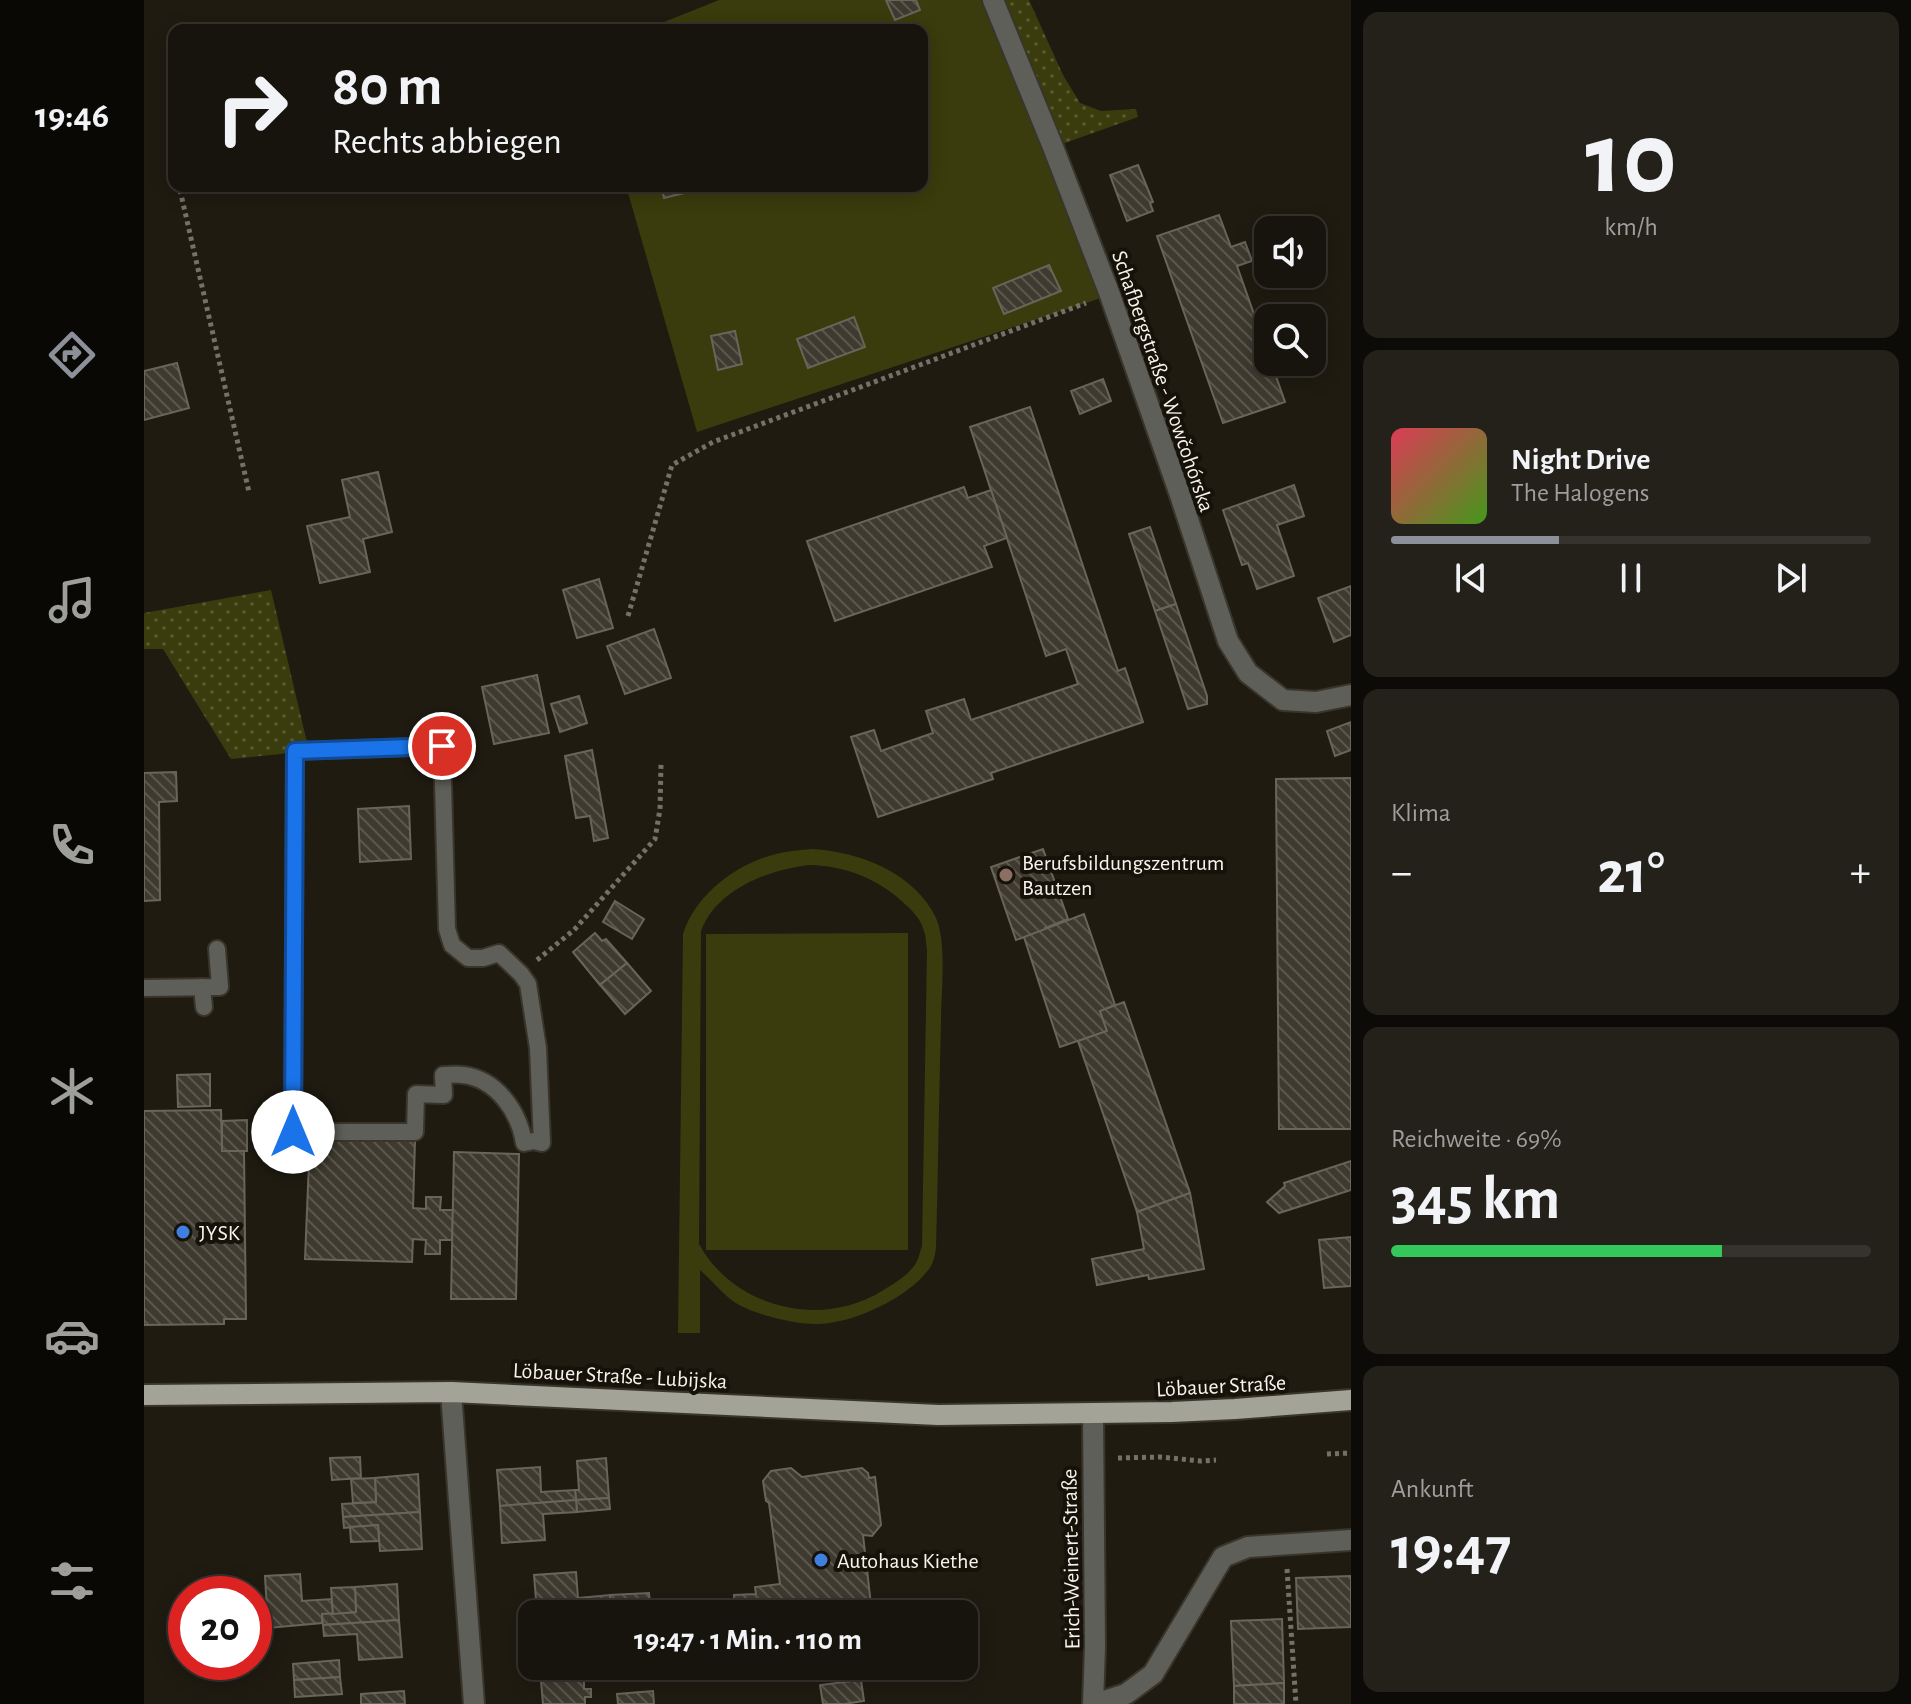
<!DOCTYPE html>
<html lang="de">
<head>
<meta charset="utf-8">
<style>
	body { margin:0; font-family:"Alegreya Sans",sans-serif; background:#24211b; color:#f1f3f6; height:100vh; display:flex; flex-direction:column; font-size:30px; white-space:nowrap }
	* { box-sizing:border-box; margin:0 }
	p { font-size:26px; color:#9e9e9d }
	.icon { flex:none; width:44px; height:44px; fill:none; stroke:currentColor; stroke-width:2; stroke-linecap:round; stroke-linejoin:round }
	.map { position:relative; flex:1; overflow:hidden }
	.panel { display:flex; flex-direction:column; gap:12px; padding:12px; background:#0d0b07; width:560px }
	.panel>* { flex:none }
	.banner { position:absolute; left:24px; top:24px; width:760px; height:168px; border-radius:16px; box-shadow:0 4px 20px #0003,0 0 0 2px #36332e; background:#17140d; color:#f1f3f6; overflow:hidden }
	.buttons { position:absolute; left:1110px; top:216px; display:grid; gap:16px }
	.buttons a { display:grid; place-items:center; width:72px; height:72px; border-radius:16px; background:#17140d; box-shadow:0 4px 20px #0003,0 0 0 2px #36332e; font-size:40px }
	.speed { position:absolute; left:24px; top:1576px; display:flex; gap:16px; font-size:40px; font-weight:700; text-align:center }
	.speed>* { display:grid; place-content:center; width:104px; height:104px; border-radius:50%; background:#17140d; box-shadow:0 4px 20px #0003,0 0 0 2px #36332e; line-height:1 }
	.speed .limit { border:12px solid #d22; background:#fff; color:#111 }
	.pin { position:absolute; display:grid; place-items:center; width:68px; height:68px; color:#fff; margin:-34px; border:4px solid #fff; border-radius:50%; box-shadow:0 2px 8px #0007 }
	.me { position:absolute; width:88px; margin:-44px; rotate:0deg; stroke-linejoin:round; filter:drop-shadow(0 0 6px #0008) }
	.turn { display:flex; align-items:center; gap:28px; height:168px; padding:0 32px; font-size:36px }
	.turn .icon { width:104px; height:104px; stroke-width:2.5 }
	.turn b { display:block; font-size:56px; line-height:68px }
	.big { font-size:60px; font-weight:700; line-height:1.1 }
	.panel .widget { flex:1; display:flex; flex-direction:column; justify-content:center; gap:12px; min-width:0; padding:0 28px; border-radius:16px; background:#24211b }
	.panel .dial { align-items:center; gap:0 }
	.dial b { font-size:104px; line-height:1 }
	.song { display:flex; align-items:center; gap:24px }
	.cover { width:96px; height:96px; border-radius:12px; background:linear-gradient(135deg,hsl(350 70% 55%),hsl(100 70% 35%)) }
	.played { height:8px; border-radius:4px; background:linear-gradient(90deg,#8c9099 35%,#36332e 35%) }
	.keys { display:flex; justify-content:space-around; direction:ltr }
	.heat { display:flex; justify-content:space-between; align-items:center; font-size:44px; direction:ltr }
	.charge { height:12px; border-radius:6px; background:linear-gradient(90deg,#34c759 69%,#36332e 0) }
	.trip { position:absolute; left:374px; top:1600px; width:460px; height:80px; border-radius:16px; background:#17140d; box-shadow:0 4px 20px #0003,0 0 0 2px #36332e; font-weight:700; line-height:80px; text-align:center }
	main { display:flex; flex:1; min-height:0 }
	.menu { display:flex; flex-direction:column; width:144px; justify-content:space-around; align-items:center; background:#090805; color:#9e9e9d }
	.menu .icon { width:56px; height:56px }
	.menu .current { color:#8c9099 }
	.menu b { font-size:36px; color:#f1f3f6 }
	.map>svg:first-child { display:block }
	.grass { fill:url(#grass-dots) }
	.garden { fill:#3a3c0d; fill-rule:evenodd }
	.building { fill:url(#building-back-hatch); stroke:#696559; stroke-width:2 }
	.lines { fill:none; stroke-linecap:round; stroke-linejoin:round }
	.service-casing { stroke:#39352b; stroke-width:20 }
	.minor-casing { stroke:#39352b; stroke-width:24 }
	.primary-casing { stroke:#39352b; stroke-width:24 }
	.path { stroke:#747168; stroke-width:5; stroke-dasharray:4 4; stroke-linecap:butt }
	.service { stroke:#5f5f59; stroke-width:16 }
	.minor { stroke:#5f5f59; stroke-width:20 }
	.primary { stroke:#a4a398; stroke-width:20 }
	.route-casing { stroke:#114b97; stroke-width:20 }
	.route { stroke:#1a73e8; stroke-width:14 }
	.education-dot { fill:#8d6e63; stroke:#161209; stroke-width:3 }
	.shop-dot { fill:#3f7fe0; stroke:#161209; stroke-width:3 }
	.labels { text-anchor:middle; stroke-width:8; stroke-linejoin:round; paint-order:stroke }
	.street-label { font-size:22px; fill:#f7f4ed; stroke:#161209 }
	.poi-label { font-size:22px; fill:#f7f4ed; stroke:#161209; text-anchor:start }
</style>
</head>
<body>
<main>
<nav class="menu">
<b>19:46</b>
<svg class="icon current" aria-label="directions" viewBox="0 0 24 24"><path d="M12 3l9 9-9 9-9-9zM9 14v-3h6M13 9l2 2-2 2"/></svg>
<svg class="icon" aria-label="music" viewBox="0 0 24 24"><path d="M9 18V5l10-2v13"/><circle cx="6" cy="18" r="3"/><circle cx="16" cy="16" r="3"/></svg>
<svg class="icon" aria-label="phone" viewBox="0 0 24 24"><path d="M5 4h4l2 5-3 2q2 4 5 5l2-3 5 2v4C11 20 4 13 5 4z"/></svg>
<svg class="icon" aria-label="climate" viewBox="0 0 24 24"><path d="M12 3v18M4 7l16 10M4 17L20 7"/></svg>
<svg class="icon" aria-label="car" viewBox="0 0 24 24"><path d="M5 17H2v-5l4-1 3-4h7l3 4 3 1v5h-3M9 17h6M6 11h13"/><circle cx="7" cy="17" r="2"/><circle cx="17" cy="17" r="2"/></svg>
<svg class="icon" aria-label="filters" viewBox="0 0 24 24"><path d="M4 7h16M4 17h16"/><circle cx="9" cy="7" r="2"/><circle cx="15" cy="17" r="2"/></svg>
</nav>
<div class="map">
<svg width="1207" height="1704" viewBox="0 0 1207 1704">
	<defs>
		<pattern id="grass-dots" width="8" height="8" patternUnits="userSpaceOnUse" patternTransform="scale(2)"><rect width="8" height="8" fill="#3a3c0d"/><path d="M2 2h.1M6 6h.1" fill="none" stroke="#575931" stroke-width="1.8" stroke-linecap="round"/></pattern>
		<pattern id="building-back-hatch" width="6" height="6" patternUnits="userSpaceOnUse" patternTransform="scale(2)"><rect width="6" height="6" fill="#3e3a2f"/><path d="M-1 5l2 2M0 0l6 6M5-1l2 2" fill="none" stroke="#5b574d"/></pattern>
	</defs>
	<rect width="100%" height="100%" fill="#1f1b11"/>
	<!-- grass -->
	<g class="grass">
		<polygon points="858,0 885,0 919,75 936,103 957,111 992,109 994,117 918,144"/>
		<polygon points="127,590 165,751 87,759 19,649 0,649 0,613"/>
	</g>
	<!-- garden -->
	<g class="garden">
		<polygon points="575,0 849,0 966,295 553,432 482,186 778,186 778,30 500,30"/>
		<path d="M 669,849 C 716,852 771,873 792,918 C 803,942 797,994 797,1021 C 795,1097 794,1173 792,1248 C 791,1254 790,1261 787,1266 C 768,1296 711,1323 675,1324 C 654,1325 617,1316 597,1306 C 581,1298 570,1282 556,1270 L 556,1333 L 534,1333 L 539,934 C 552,894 592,864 632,854 C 644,851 657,850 669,849 ZM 665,865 C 703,866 735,879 762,905 C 770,912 777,920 780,931 C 782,936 782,944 783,950 L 778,1246 C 776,1251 775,1258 772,1263 C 765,1275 749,1284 738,1291 C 677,1329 590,1308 555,1244 L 557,931 C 573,889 624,870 665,865 Z"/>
		<polygon points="764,933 764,1250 562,1250 562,934"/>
	</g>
	<!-- building -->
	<g class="building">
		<polygon points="742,0 772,0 776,10 751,20"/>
		<polygon points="994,165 1009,202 1006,203 1009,211 983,221 966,175"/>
		<polygon points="517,186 569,186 520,198"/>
		<polygon points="1075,215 1087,247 1101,242 1108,261 1093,266 1124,354 1124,362 1127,362 1141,402 1079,423 1013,236"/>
		<polygon points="905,265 917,291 860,314 849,288"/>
		<polygon points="710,317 721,347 664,368 653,339"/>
		<polygon points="591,331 598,364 574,370 567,336"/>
		<polygon points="33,363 45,408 0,420 0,371"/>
		<polygon points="959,379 967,401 936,414 927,391"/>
		<polygon points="886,407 974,671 981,668 999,722 847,773 849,779 734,817 707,737 730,730 737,751 789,733 782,711 820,699 827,720 934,684 922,649 902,656 826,427"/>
		<polygon points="234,472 248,532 219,539 226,572 176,583 163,526 206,517 198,480"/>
		<polygon points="1150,485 1160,516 1133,525 1150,576 1113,589 1104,563 1098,565 1079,510"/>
		<polygon points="820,487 824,498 847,490 863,538 840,546 848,567 691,621 663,541"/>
		<polygon points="1006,527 1032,604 1011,611 985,534"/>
		<polygon points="455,579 469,628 433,638 419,590"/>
		<polygon points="1207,586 1207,635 1190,642 1174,598"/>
		<polygon points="1032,604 1063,696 1063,704 1044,709 1011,611"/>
		<polygon points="510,629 527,678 481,694 463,646"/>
		<polygon points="393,675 405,733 350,744 338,687"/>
		<polygon points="435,696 443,723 416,732 407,704"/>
		<polygon points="1207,722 1207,750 1191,756 1183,731"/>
		<polygon points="448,750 464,838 450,841 446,816 432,818 421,756"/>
		<polygon points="32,772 33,801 15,802 16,900 0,901 0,773"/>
		<polygon points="1207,778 1207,1129 1135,1129 1132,779"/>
		<polygon points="265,806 267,859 216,862 214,809"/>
		<polygon points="899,849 924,919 901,928 902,930 872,940 847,867"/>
		<polygon points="471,901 500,919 488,939 459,922"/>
		<polygon points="940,914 971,1005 956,1011 963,1031 916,1047 880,937"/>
		<polygon points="451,933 458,941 462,939 483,963 456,985 429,952"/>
		<polygon points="483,963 507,991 481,1014 456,985"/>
		<polygon points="980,1002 1046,1193 993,1212 934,1041 963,1031 956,1011"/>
		<polygon points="66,1074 66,1106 34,1107 33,1075"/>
		<polygon points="77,1110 78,1151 100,1151 102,1319 80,1319 80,1324 0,1325 0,1111"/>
		<polygon points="103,1120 103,1151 78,1151 78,1121"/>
		<polygon points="252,1137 262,1137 262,1140 271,1141 269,1208 282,1209 282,1197 297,1197 296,1210 309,1210 308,1240 296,1240 296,1254 281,1254 282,1240 269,1239 268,1262 161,1259 166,1138 252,1141"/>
		<polygon points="310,1152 375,1154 372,1299 307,1299"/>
		<polygon points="1207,1161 1207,1190 1135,1213 1123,1202 1141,1186 1140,1183"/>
		<polygon points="1046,1193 1060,1269 1005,1279 1004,1275 953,1285 948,1259 1000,1249 993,1212"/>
		<polygon points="1207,1237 1207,1286 1180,1288 1175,1240"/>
		<polygon points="216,1457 217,1478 188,1480 186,1458"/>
		<polygon points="462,1458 465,1498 432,1500 431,1490 435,1490 433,1461"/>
		<polygon points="396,1467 397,1492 431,1490 432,1500 356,1506 353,1470"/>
		<polygon points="647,1468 658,1477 718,1468 724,1473 725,1478 731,1477 737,1525 728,1536 719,1535 728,1613 796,1605 798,1614 591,1614 590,1595 612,1594 611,1587 636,1584 625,1503 622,1501 619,1481 627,1471"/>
		<polygon points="274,1474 276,1512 199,1517 198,1504 232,1502 231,1478"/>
		<polygon points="231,1478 232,1502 209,1503 207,1479"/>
		<polygon points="465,1498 466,1509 433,1512 432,1500"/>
		<polygon points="432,1500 433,1512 399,1514 401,1540 358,1543 356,1506"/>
		<polygon points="276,1512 278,1549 236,1551 234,1525 200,1528 199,1517"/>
		<polygon points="234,1525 235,1541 207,1542 206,1527"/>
		<polygon points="432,1572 434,1598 466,1595 467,1606 393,1612 390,1575"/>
		<polygon points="156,1574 158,1601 188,1599 189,1614 178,1614 178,1623 124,1628 121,1576"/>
		<polygon points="1207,1576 1207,1627 1154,1629 1152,1578"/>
		<polygon points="253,1584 255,1620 179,1625 178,1614 212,1612 211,1587"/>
		<polygon points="211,1587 212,1612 189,1614 187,1588"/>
		<polygon points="505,1593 506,1604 467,1606 466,1595"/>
		<polygon points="509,1603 510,1614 468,1614 467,1606"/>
		<polygon points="467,1606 468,1614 393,1614 393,1612"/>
		<polygon points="1138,1619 1140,1683 1090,1686 1087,1621"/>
		<polygon points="255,1620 258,1657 215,1660 213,1634 180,1636 179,1625"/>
		<polygon points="195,1660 196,1677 150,1680 149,1664"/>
		<polygon points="196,1677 198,1694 151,1697 150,1680"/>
		<polygon points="440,1678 440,1689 447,1689 447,1697 441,1697 441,1704 399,1704 397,1681"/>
		<polygon points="717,1680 720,1701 700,1704 679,1704 676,1685"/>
		<polygon points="1140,1683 1140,1704 1090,1704 1090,1686"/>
		<polygon points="260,1691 261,1704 217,1704 217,1694"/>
		<polygon points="509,1691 510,1704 474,1704 473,1694"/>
	</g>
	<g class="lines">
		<defs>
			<g id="service">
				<path d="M 298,746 L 303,929 L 308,945 L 324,958 L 339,958 L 355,953 L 377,974 L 384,984 L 394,1048 L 398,1143 L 390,1141 L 380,1143 C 375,1112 353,1079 319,1075 C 313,1074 306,1075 299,1075 L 300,1095 L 272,1094 L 271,1132 L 149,1132 L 151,751 Z"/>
				<polyline points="58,987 60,1007"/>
				<polyline points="0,988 76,987 73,949"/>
			</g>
			<g id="minor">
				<polyline points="849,0 909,147 966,295 1035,492 1084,641 1104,673 1139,700 1172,702 1207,695"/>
				<polyline points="307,1392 330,1704"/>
				<polyline points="949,1414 951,1647 949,1704"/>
				<polyline points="951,1704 982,1694 1009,1674 1079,1557 1104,1547 1207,1540"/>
			</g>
			<polyline id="primary" points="0,1395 307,1392 794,1415 1028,1412 1091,1409 1207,1400"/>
		</defs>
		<!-- service casing -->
		<use href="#service" class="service-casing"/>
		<!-- minor casing -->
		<use href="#minor" class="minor-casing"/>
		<!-- primary casing -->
		<use href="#primary" class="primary-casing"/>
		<!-- path -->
		<g class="path">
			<polyline points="36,190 105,492"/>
			<polyline points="484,616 528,465 569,442 942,303"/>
			<polyline points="393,960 430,930 511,839 516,809 517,764"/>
			<polyline points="1183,1454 1207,1453"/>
			<polyline points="974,1458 1016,1457 1057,1461 1072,1460"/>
			<polyline points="1143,1569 1152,1704"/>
		</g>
		<!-- service -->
		<use href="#service" class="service"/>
		<!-- minor -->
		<use href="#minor" class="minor"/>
		<!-- primary -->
		<use href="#primary" class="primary"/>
	</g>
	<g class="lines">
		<defs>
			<polyline id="route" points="149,1132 151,751 298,746"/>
		</defs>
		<!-- route casing -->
		<use href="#route" class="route-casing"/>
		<!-- route -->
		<use href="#route" class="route"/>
	</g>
	<!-- markers -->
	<circle class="education-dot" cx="862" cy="875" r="8"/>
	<g class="shop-dot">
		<circle cx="39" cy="1232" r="8"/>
		<circle cx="677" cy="1560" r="8"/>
	</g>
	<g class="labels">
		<!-- street labels -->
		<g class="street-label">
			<text transform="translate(1020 381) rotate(71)" y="8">Schafbergstraße - Wowčohórska</text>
			<text transform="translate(476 1375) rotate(3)" y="8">Löbauer Straße - Lubijska</text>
			<text transform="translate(1077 1385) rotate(-3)" y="8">Löbauer Straße</text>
			<text transform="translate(926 1559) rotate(-91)" y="8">Erich-Weinert-Straße</text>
		</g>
		<!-- poi labels -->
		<g class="poi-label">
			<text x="878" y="870">Berufsbildungszentrum<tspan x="878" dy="25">Bautzen</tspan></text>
			<text x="55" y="1240">JYSK</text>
			<text x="693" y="1568">Autohaus Kiethe</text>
		</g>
	</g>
</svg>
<div class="buttons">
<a><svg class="icon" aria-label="sound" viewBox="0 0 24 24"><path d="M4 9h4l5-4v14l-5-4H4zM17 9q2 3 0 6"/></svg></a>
<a><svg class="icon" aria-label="search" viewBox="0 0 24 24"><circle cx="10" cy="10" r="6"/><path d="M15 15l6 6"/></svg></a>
</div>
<div class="speed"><div class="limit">20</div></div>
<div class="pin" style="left:298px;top:746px;background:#d93025"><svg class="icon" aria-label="arrive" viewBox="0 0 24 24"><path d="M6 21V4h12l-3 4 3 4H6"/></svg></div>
<svg class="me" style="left:149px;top:1132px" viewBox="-20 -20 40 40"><circle r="19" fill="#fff"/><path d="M0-13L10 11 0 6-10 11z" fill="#1a73e8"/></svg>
<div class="trip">19:47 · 1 Min. · 110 m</div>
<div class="banner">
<div class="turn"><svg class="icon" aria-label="right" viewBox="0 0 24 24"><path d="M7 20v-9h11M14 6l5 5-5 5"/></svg><div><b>80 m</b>Rechts abbiegen</div></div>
</div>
</div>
<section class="panel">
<div class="widget dial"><b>10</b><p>km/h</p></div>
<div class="widget">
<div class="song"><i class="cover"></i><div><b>Night Drive</b><p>The Halogens</p></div></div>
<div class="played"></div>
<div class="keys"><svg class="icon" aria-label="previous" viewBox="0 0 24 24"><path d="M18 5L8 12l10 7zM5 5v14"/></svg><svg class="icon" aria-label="pause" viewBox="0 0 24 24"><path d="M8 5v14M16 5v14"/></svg><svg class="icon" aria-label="next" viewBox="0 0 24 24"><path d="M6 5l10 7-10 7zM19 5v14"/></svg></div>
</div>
<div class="widget"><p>Klima</p>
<div class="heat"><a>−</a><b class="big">21°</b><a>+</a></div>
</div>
<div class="widget"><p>Reichweite · 69%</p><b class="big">345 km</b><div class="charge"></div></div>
<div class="widget"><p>Ankunft</p><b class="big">19:47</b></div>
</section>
</main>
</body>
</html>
